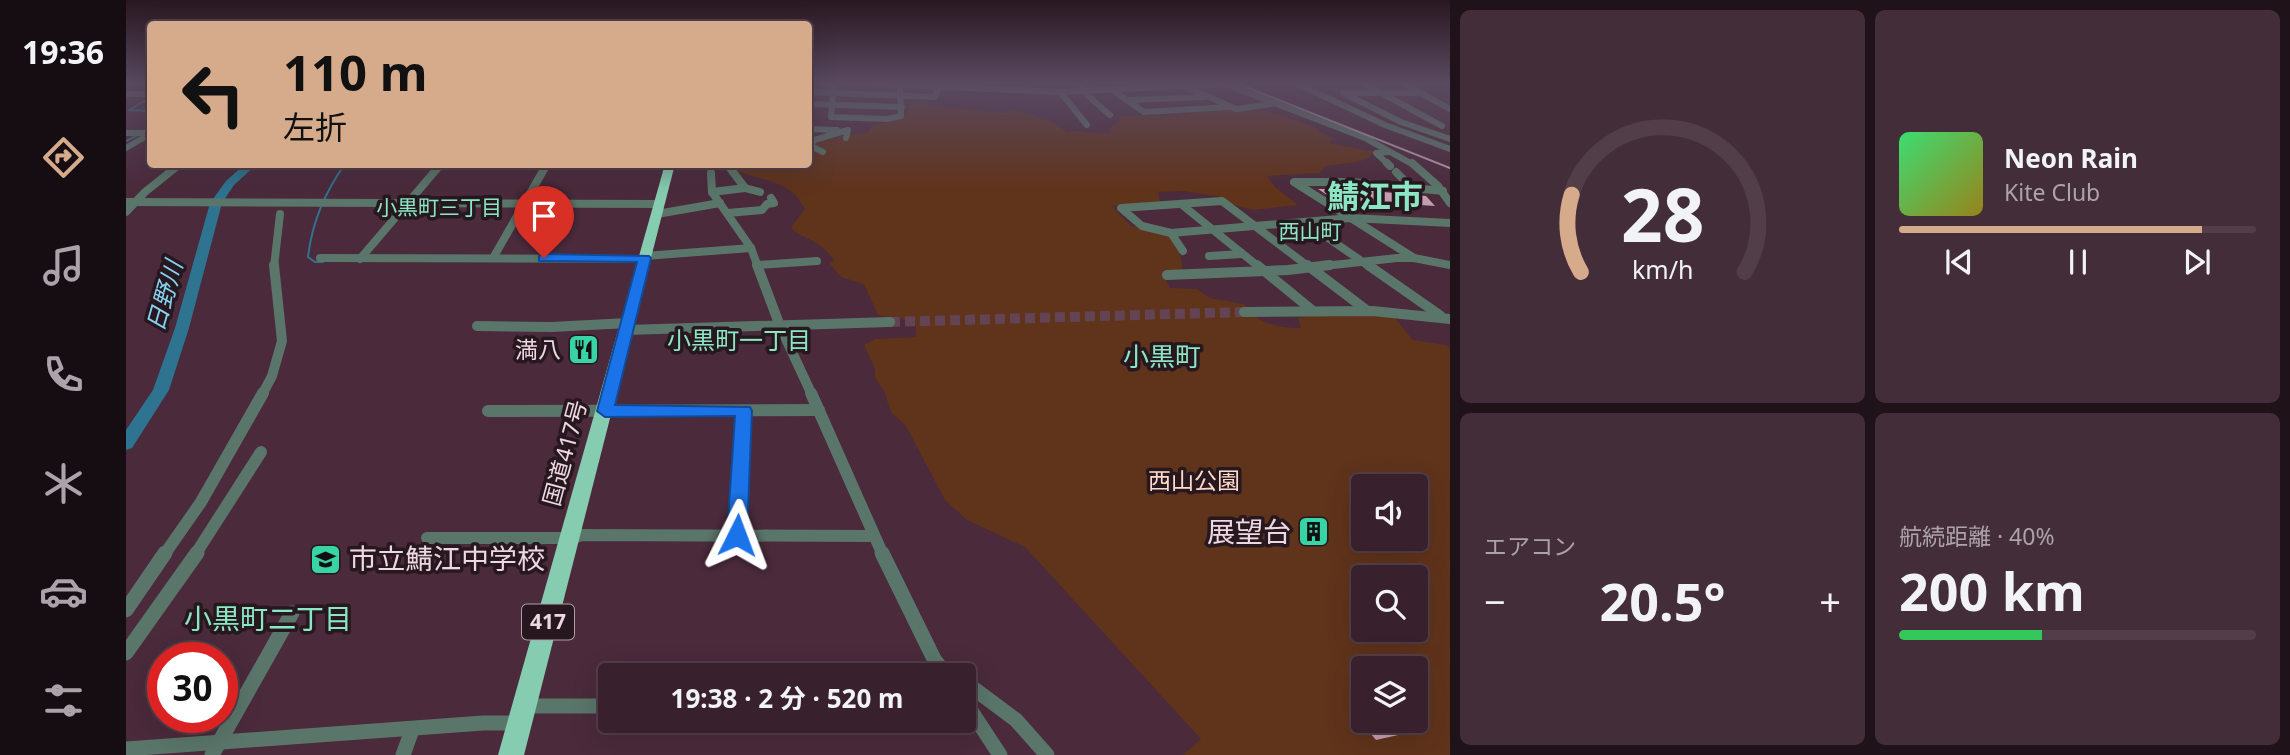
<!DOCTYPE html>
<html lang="ja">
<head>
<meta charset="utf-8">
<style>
	body { margin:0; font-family:"Noto Sans","Noto Sans JP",sans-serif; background:#432d38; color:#f1f3f6; height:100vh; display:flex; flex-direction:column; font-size:26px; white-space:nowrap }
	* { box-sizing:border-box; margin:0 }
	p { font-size:23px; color:#aba3a9 }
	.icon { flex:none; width:38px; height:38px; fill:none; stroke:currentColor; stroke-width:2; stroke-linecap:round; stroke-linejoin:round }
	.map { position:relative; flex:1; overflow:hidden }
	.panel { display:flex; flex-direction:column; gap:10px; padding:10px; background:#1f1218; width:840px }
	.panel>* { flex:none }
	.banner { position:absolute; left:21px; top:21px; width:665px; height:147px; border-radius:7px; box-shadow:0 7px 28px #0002,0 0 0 2px #523e48; background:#d6ab8b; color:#111; overflow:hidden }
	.buttons { position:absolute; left:1225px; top:474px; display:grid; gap:14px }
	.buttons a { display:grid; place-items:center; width:77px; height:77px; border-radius:7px; background:#38202c; box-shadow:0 7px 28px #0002,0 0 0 2px #523e48; font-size:35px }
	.speed { position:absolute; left:21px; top:642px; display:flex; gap:14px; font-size:35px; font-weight:700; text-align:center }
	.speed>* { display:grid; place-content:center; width:91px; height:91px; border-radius:50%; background:#38202c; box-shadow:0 7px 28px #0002,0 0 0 2px #523e48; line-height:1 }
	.speed .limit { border:10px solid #d22; background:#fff; color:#111 }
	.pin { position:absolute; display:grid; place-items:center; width:60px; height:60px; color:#fff; margin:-72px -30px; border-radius:50% 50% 50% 0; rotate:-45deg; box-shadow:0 0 7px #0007 }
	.pin .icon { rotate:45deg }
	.me { position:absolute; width:77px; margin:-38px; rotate:3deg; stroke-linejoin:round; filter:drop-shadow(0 0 5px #0008) }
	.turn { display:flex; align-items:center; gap:24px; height:147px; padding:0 21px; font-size:32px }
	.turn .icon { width:91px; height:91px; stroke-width:2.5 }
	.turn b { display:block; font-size:49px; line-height:60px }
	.big { font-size:52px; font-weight:700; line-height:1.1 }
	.panel .tile { flex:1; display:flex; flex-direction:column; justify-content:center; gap:10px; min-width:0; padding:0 24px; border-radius:10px; background:#432d38 }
	.panel .dial { align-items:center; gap:0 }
	.dial svg { height:182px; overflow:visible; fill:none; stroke:#523e48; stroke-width:7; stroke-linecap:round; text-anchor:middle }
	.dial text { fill:#f1f3f6; stroke:none }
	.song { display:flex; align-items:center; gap:21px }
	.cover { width:84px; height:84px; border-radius:10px; background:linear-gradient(135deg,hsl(140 70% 55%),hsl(50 70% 35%)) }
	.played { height:7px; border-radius:4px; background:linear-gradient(90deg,#d6ab8b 85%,#523e48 85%) }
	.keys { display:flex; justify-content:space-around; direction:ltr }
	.heat { display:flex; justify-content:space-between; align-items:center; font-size:38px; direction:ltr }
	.charge { height:10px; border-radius:5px; background:linear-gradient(90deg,#34c759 40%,#523e48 0) }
	.panel .tiles { flex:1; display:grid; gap:10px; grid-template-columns:repeat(2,1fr) }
	.trip { position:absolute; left:472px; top:663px; width:378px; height:70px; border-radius:7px; background:#38202c; box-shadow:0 7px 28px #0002,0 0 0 2px #523e48; font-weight:700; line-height:70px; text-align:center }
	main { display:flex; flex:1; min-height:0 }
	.tab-bar { display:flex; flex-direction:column; width:126px; justify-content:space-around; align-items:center; background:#160d12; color:#aba3a9 }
	.tab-bar .icon { width:49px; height:49px }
	.tab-bar .active { color:#d6ab8b }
	.tab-bar b { font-size:32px; color:#f1f3f6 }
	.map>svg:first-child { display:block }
	.green { fill:#60331b; fill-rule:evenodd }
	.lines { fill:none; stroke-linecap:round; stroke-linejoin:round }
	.stream { stroke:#2e7490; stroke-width:2 }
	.river { fill:#2e7490; fill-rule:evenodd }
	.building { fill:#c49db0 }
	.minor-tunnel { stroke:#624454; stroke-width:10; stroke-dasharray:10 5; stroke-linecap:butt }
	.minor-far4 { stroke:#5a756a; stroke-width:6 }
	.minor-far3 { stroke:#5a756a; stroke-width:8 }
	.minor-far2 { stroke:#5a756a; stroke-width:10 }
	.minor-far1 { stroke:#5a756a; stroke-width:12 }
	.minor { stroke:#5a756a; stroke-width:15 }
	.highway { fill:#86ccb1; fill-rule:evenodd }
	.tram { stroke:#b49aa7; stroke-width:2 }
	.route { fill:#1a73e8; stroke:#114b97; stroke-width:2 }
	.labels { text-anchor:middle; stroke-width:7; stroke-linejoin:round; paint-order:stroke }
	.far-neighbourhood-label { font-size:21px; fill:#8be6c4; stroke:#27181f }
	.far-quarter-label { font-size:21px; fill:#8be6c4; stroke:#27181f }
	.shield { fill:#27181f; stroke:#b29ea7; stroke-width:2 }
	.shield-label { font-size:21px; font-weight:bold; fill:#edd7e1 }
	.poi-label { font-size:23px; fill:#edd7e1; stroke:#27181f; text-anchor:end }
	.street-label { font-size:23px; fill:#edd7e1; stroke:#27181f }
	.park-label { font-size:23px; fill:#fddaca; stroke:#27181f }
	.water-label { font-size:24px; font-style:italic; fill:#86d2f4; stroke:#27181f }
	.neighbourhood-label { font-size:24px; fill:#8be6c4; stroke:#27181f }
	.quarter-label { font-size:26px; fill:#8be6c4; stroke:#27181f }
	.near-poi-label { font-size:28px; fill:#edd7e1; stroke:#27181f; text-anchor:end }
	.near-neighbourhood-label { font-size:28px; fill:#8be6c4; stroke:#27181f }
	.far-town-label { font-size:32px; font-weight:bold; fill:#8be6c4; stroke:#27181f }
</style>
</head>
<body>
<main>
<nav class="tab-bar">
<b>19:36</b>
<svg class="icon active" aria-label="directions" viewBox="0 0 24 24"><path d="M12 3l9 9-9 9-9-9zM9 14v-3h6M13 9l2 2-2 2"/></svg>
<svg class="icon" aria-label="music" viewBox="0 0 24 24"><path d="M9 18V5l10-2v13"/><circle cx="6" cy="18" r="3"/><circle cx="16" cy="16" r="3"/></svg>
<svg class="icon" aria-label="phone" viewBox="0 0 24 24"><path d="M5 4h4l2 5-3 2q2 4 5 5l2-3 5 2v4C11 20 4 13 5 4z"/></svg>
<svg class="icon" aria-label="climate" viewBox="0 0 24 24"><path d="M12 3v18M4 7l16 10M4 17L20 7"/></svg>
<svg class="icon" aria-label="car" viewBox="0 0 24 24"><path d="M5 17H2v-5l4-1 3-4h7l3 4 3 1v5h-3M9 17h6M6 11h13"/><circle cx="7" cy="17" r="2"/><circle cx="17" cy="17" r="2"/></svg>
<svg class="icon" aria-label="filters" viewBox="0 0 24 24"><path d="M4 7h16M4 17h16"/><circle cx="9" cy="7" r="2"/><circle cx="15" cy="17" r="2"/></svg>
</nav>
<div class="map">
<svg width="1324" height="755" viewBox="0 0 1324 755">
	<rect width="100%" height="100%" fill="#4a2a3b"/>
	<!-- green -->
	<path class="green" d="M 783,103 L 876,113 L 888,109 L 926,122 L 941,132 C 950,129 972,135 987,133 L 982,129 L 993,121 L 992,116 L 1052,115 L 1091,110 L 1138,110 L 1190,127 L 1192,131 L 1208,138 L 1203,143 L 1249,152 L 1241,159 L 1230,162 L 1200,166 L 1193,173 L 1141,176 L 1149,187 L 1172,205 L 1127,210 L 1104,204 L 1095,197 L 1058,191 L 1032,192 L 1034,202 L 986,206 L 1005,226 L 1044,234 L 1055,257 L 1057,272 L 1036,273 L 1044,288 L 1071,289 L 1084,298 L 1118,304 C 1132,325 1151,327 1175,328 L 1172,318 L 1185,316 L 1267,316 L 1287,340 L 1320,345 L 1324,349 L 1324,755 L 1057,755 L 1075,739 L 899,547 L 841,520 L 819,500 L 780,426 L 765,412 L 758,391 L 749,378 L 749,369 L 738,345 L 749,339 L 790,337 L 790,325 L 774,318 L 752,315 L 738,284 L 715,277 L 703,263 L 708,261 C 700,245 681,239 666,230 L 666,226 L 679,209 C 675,203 671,195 665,191 C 646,177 624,180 602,165 L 682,164 L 683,136 L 701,140 L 724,134 L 741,133 L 747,125 L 777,119 L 783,110 ZM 1237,486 L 1290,486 L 1290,539 L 1237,539 ZM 1237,578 L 1290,578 L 1290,630 L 1237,630 ZM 1237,668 L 1290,668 L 1290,721 L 1237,721 Z"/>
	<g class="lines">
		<!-- stream -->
		<g class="stream">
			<polyline points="24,98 3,110 24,111"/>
			<polyline points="18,131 24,128"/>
			<polyline points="0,141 12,135"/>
			<path d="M 197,262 L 189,262 L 182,257 C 186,222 199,192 219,164"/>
		</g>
		<!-- river -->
		<polygon class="river" points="119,164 131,164 108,185 96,203 63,328 43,390 6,448 0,450 0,430 27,390 49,328 84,203 100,181"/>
	</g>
	<!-- building -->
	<g class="building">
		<polygon points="1192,189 1226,189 1300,196 1309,206 1207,199"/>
		<polygon points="1237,712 1237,721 1271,721 1281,733 1250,740 1228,714"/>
	</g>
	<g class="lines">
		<!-- minor-tunnel -->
		<polyline class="minor-tunnel" points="764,322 1118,312"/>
		<!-- minor-far4 -->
		<g class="minor-far4">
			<polyline points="708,83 705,117 761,119 775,116 774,89"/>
			<polyline points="729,83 934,92 1099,84"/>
			<polyline points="954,83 961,95 984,115"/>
			<polyline points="1097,83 1239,138 1288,165"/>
			<polyline points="1170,83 1259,125 1324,149"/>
			<polyline points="1237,83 1316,126"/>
			<polyline points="1277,83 1324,109"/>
			<polyline points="1059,86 1110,109 1146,104"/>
			<polyline points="986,90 1018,112 1103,107"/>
			<polyline points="682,92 809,97 815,83"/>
			<polyline points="934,92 961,125"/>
			<polyline points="1294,93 1217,93 1275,122 1324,139"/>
			<polyline points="0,94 24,94"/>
			<polyline points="1002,100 1078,97"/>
			<polyline points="682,104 776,107"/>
			<polyline points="682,129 711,130"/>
			<polyline points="0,133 24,133"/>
			<polyline points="0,148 24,134"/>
			<polyline points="697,152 685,146 688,140 722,130 720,138"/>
			<polyline points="1263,152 1250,153 1263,165"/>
		</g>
		<!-- minor-far3 -->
		<g class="minor-far3">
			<polyline points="1261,163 1264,166"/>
			<polyline points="1286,163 1312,186 1324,203"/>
			<polyline points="1270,172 1286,188"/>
			<polyline points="585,173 586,192 625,248 632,267"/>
			<polyline points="619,188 634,192"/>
			<polyline points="586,192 619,188 601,164"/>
			<polyline points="0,202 534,204"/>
			<polyline points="1055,204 1133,267"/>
			<polyline points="0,212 19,192 54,164"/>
			<polyline points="602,213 636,210 641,204 648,203 645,198"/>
			<polyline points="531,214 594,203"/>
			<polyline points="1179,222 1244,267"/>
			<polyline points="1045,233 1225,218 1324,223"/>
			<polyline points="1057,251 1045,233 1016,226 995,208 1096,201 1183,267"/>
			<polyline points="519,256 625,248"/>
			<polyline points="1083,256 1116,254"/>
			<polyline points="194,258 519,259"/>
			<polyline points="367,258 421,164"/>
			<polyline points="1288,258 1168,182 1226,182 1317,191"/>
			<polyline points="234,259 315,164"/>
			<polyline points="632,265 691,261"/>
			<polyline points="148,267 154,214"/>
			<polyline points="1189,267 1271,258 1288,258 1324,265"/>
		</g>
		<!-- minor-far2 -->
		<g class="minor-far2">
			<polyline points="631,265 654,326 686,395"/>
			<polyline points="1131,265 1186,310"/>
			<polyline points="1181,265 1239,309"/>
			<polyline points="1242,265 1315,316"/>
			<polyline points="1041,275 1162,270 1204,265"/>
			<polyline points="1118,312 1247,311 1324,319"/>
			<polyline points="351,326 425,327 502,323"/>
			<polyline points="500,330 764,322"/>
			<polyline points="136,395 146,376 156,341 148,265"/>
		</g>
		<!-- minor-far1 -->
		<g class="minor-far1">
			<polyline points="685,393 757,555"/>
			<polyline points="362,411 693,410"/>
			<polyline points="611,535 618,411"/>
			<polyline points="301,538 446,538 456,535 747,536"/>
			<polyline points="38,555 75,502 137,393"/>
			<polyline points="69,555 135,452"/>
		</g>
		<!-- minor -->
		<g class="minor">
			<polyline points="756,553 808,659 821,676"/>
			<polyline points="0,610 39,553"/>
			<polyline points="0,653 71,553"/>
			<polyline points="838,685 843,685 890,720 921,755"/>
			<polyline points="838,700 874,755"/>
			<polyline points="398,706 485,706"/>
			<polyline points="0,749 357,723 393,723"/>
			<polyline points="86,755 166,613"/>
			<polyline points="277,755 286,730"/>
		</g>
		<!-- highway -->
		<polygon class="highway" points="539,164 549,164 398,755 372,755"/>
		<!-- tram -->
		<polyline class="tram" points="1110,83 1324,168"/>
	</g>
	<!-- sky -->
	<linearGradient id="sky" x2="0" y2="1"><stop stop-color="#291720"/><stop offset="0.44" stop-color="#5a4a60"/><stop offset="1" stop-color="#5a4a60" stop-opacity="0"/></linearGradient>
	<rect width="1324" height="189" fill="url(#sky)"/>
	<!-- route -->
	<polygon class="route" points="418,254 523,256 525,258 489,405 624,407 626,411 621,535 618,541 611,543 604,541 601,535 609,416 479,417 471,411 511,262 413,261 413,256"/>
	<!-- icons -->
	<defs>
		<symbol id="restaurant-square" viewBox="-11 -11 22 22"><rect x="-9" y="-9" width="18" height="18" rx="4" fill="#39d4a5" stroke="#27181f"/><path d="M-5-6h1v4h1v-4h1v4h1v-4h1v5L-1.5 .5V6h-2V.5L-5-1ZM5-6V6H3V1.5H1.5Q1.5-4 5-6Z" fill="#111"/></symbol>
		<symbol id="building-square" viewBox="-11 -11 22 22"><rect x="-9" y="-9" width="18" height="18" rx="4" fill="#39d4a5" stroke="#27181f"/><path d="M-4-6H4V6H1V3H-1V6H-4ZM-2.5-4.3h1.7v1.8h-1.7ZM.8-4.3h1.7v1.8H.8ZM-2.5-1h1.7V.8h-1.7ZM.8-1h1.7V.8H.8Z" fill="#111"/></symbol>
		<symbol id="school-square" viewBox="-11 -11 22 22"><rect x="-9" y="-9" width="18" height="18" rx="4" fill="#39d4a5" stroke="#27181f"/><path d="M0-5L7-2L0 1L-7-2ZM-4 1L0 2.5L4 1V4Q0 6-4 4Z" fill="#111"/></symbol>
	</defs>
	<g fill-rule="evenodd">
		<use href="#restaurant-square" x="440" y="332" width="35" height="35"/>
		<use href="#building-square" x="1170" y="514" width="35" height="35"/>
		<use href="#school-square" x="182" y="542" width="35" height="35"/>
	</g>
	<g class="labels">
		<!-- far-neighbourhood labels -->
		<g class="far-neighbourhood-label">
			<text x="313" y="215">小黒町三丁目</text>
		</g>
		<!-- far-quarter labels -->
		<g class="far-quarter-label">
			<text x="1184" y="239">西山町</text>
		</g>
		<!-- shield labels -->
		<rect class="shield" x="396" y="604.5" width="52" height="35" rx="5"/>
		<g class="shield-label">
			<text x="422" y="629">417</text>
		</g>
		<!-- poi labels -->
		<g class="poi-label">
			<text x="435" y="358">満八</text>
		</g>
		<!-- street labels -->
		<g class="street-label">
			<text transform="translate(439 453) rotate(-75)" y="8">国道417号</text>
		</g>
		<!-- park labels -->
		<g class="park-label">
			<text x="1068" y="489">西山公園</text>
		</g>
		<!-- water labels -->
		<g class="water-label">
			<text transform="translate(39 296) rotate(-74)" y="8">日野川</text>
		</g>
		<!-- neighbourhood labels -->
		<g class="neighbourhood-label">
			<text x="613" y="349">小黒町一丁目</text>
		</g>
		<!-- quarter labels -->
		<g class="quarter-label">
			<text x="1036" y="366">小黒町</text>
		</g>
		<!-- near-poi labels -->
		<g class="near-poi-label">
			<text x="1165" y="542">展望台</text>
			<text x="223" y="569" text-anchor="start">市立鯖江中学校</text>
		</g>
		<!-- near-neighbourhood labels -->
		<g class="near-neighbourhood-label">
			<text x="142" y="629">小黒町二丁目</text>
		</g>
		<!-- far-town labels -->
		<g class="far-town-label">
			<text x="1249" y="208">鯖江市</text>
		</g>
	</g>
</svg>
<div class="buttons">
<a><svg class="icon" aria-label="sound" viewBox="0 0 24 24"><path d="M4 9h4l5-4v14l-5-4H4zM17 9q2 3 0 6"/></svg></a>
<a><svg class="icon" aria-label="search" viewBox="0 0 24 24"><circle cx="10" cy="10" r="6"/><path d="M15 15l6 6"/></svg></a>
<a><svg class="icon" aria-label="layers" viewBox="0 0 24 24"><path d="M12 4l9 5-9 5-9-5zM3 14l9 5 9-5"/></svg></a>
</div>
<div class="speed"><div class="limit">30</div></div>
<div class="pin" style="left:418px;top:258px;background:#d93025"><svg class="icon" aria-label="arrive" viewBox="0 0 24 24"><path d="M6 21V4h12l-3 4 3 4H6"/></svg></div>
<svg class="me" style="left:611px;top:535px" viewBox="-20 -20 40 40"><path d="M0-17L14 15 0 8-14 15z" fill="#1a73e8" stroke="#fff" stroke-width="4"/></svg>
<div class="trip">19:38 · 2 分 · 520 m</div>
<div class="banner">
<div class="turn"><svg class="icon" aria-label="left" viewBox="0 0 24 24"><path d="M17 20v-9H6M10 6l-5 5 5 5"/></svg><div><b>110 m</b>左折</div></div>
</div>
</div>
<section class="panel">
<div class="tiles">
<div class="tile dial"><svg viewBox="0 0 100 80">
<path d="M14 69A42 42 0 1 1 86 69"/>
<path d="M14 69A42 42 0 0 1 10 35" stroke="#d6ab8b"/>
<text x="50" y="56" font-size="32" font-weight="700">28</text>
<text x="50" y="72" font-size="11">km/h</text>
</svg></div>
<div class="tile">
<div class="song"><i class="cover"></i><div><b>Neon Rain</b><p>Kite Club</p></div></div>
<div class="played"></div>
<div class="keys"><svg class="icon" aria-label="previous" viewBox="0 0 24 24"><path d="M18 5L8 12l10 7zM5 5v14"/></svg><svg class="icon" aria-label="pause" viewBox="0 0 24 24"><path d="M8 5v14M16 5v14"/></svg><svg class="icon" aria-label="next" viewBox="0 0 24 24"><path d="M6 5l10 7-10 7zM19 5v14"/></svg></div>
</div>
<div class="tile"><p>エアコン</p>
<div class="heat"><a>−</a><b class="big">20.5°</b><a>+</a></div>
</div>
<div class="tile"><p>航続距離 · 40%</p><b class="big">200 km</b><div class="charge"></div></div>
</div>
</section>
</main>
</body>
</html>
